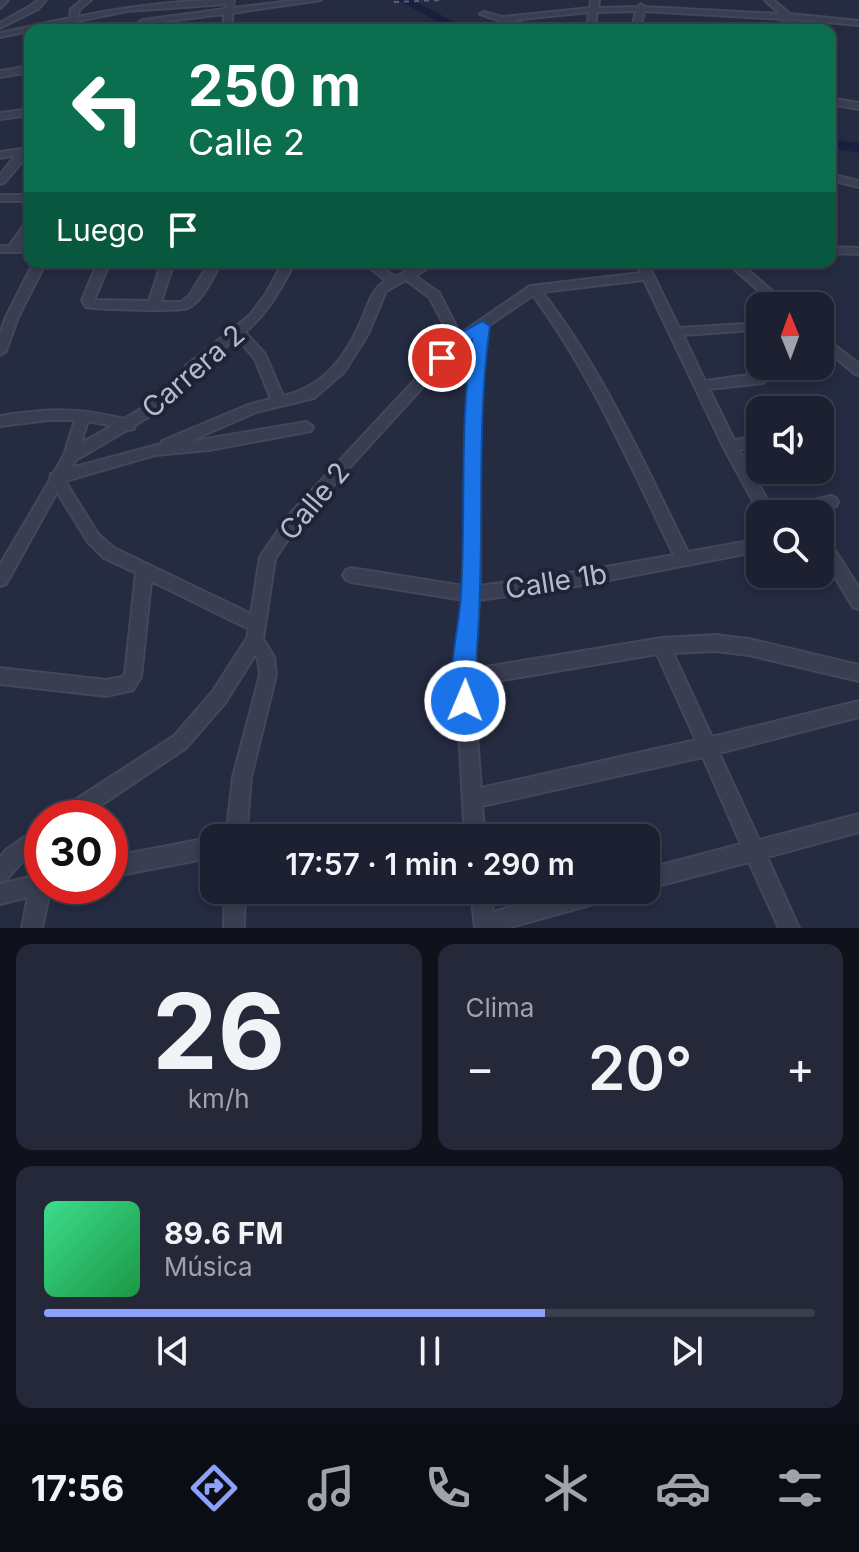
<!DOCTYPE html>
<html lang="es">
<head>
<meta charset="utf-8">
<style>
	body { margin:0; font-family:Inter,sans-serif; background:#252839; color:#f1f3f6; height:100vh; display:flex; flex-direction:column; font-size:30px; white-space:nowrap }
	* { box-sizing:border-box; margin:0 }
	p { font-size:26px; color:#a0a3ab }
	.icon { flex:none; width:44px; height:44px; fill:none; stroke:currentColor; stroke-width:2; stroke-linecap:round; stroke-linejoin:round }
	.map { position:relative; height:928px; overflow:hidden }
	.drawer { display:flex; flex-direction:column; gap:16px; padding:16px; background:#0f121b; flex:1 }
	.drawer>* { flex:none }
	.guide { position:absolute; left:24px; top:24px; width:812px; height:244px; border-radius:16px; box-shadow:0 4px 12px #0003,0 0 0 2px #3a3e4d; background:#0b6e4f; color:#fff; overflow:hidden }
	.needle { width:52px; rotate:359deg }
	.fabs { position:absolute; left:746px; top:292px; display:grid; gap:16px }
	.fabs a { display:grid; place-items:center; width:88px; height:88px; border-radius:16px; background:#1c2031; box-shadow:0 4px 12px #0003,0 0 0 2px #3a3e4d; font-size:40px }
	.speed { position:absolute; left:24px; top:800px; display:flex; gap:16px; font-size:40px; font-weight:700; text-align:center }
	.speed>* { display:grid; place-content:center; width:104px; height:104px; border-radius:50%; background:#1c2031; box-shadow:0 4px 12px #0003,0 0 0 2px #3a3e4d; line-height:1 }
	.speed .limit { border:12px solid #d22; background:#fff; color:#111 }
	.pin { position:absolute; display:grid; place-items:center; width:68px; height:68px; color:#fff; margin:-34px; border:4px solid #fff; border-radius:50%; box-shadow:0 2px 8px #0007 }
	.me { position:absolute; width:88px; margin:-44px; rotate:1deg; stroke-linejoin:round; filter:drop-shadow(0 0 6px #0008) }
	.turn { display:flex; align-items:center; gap:28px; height:168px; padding:0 32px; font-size:36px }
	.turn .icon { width:104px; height:104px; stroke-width:2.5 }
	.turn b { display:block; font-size:56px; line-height:68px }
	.then { display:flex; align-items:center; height:76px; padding:0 32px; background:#0003; gap:16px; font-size:30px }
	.big { font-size:60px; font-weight:600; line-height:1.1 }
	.drawer .card { flex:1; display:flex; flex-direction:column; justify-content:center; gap:12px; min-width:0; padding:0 28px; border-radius:16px; background:#252839 }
	.drawer .dial { align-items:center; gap:0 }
	.dial b { font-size:104px; line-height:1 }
	.song { display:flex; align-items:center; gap:24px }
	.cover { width:96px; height:96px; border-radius:12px; background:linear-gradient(135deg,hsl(150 70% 55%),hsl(140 70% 35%)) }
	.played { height:8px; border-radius:4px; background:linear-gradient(90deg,#8ba1fa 65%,#3a3e4d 65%) }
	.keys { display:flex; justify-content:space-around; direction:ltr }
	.heat { display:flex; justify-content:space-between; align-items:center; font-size:44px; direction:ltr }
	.drawer .tiles { flex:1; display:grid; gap:16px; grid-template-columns:1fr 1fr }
	.card:last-child { grid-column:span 2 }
	.trip { position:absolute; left:200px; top:824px; width:460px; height:80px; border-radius:16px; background:#1c2031; box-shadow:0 4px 12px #0003,0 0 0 2px #3a3e4d; font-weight:600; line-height:80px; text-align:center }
	.menu { display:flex; height:128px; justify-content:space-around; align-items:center; background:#0b0d14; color:#a0a3ab }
	.menu .icon { width:56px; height:56px }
	.menu .active { color:#8ba1fa }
	.menu b { font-size:36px; color:#f1f3f6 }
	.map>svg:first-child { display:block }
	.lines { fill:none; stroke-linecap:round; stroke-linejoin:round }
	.river { fill:#17203f; fill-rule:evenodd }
	.minor-casing { stroke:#43475a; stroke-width:4 }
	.minor { fill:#393e51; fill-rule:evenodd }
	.rail { stroke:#5b6178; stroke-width:2; stroke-dasharray:5 5; stroke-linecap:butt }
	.route { fill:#1a73e8; stroke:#114b97; stroke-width:2 }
	.labels { text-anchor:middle; stroke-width:8; stroke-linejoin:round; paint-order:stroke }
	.street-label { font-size:28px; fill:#b6bacb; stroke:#1e2336 }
</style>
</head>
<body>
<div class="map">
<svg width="859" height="928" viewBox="0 0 859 928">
	<rect width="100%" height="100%" fill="#252b41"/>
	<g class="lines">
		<!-- river -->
		<g class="river">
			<polygon points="398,0 413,0 469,30 453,30"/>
			<polygon points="830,139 859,143 859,153 830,147"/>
		</g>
		<defs>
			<g id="minor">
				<polygon points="0,0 8,0 0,8"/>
				<polygon points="38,0 46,0 38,9 0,28 0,23 32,5"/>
				<path d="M 82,0 L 91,0 L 79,10 L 78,17 C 130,6 182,0 234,0 L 233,8 L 299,0 L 321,0 L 232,13 L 232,30 L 224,30 L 224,14 L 143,24 L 139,22 L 143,20 L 225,9 L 227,4 L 127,11 L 0,37 L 0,33 L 70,18 L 71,9 Z"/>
				<polygon points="591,0 599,0 598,8 637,7 641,4 645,7 780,14 765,0 773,0 790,14 859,21 859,25 791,19 790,30 782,30 783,19 644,11 640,30 632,30 636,11 597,12 595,30 587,30 589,12 513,20 539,30 527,30 480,14 484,12 502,17 590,8"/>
				<polygon points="348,24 363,30 316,30 320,28"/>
				<polygon points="685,25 714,28 718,30 682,29 681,27"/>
				<polygon points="30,66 30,72 0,77 0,71"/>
				<polygon points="830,98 859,103 859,109 830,104"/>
				<polygon points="30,109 30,115 0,119 0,113"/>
				<polygon points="30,142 30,152 4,183 0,184 0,175 16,155 0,158 0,152 22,149"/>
				<polygon points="830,174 859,181 859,187 830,180"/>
				<rect x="0" y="195" width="30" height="6"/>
				<polygon points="30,222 30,232 20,246 30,246 30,252 0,252 0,246 9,246 26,223"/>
				<polygon points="830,247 859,248 859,254 830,253"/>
				<polygon points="34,262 46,262 18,317 6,351 0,355 0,334 6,317"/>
				<path d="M 98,262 L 110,262 L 94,300 L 149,301 L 162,262 L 174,262 L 161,302 L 181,302 L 189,296 L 210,262 L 222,262 C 213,276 203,301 188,308 C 179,312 99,309 86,307 L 82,300 Z"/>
				<path d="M 283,262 L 295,262 C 281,288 268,313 245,332 L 265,354 L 283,396 C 326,386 347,355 363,317 C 369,303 372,289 386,281 L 363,262 L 376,262 L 395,277 L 423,262 L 438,262 L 415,276 L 439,293 L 460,334 L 530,286 L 641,273 L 635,262 L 647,262 L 679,328 L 745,324 L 747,327 L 745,330 L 741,331 L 683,335 L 705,381 L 763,373 L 769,378 L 763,383 L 709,389 L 734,440 L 760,436 L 760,446 L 739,450 L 773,510 L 831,496 L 836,498 L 838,502 L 836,506 L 804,514 L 760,514 L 723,446 L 644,280 L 542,292 C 603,370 644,464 688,552 L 760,539 L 760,551 L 583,585 L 479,600 L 473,669 L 662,638 L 715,635 L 749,639 L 859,665 L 859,681 L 749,655 L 715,651 L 673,653 L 712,737 L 859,701 L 859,717 L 719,753 L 759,840 L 859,814 L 859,832 L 767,857 L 799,928 L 779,928 L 749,862 L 646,889 L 646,869 L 741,844 L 703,757 L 482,806 L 485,838 L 465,838 L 456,679 L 464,600 L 351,582 L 346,580 L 343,575 L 346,570 L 351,568 L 464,586 L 468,382 L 475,336 L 462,344 L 299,523 L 275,559 L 263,639 L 274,657 L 276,675 L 251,777 L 246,838 L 226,838 L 233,777 L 260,675 L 258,659 L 255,655 L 225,703 L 186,748 L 82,818 L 56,818 L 58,811 L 174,736 L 213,691 L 247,638 L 249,629 L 151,581 L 141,677 L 133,690 L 106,696 L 0,684 L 0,668 L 106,680 L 122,677 L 125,674 L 136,573 L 104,558 L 88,542 L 57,492 L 6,584 L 0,586 L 0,565 L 50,480 L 51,474 L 54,473 L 64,455 L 75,420 L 49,420 L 0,426 L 0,416 C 47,409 78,407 124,419 L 153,402 L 187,365 L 250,315 L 266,294 ZM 406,280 L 430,298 L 452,340 L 289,515 L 260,557 L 251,614 L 114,548 L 98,534 L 65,481 L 155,455 L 209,450 L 311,431 L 313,427 L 306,422 L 188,442 L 256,412 L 314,398 L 344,372 L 368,334 L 386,291 ZM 533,295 C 591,374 631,467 674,555 L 583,571 L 480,586 L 480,382 L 488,326 ZM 237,338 L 255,359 L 271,399 L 248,405 L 162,441 L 161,444 L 71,468 L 76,460 L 127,430 L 134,429 L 135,425 L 163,408 L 195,371 ZM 88,421 L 112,426 L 81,443 ZM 657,654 L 696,740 L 481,788 L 473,685 Z"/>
				<polygon points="726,262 739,262 789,306 776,306"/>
				<polygon points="820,334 859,364 859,375 855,374 820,345"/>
				<polygon points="820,533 825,535 859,588 859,609 853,607 820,552"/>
				<polygon points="42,825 42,847 20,864 7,879 0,882 0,857 6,850"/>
				<polygon points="214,837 214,857 110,877 110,857"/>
				<polygon points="42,874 42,886 51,886 42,928 22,928 28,897 0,904 0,884"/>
				<polygon points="225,890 245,890 244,928 224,928"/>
				<polygon points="471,890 491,890 493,912 572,890 618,890 615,897 608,900 507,928 475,928"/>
			</g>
		</defs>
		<!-- minor casing -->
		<use href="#minor" class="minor-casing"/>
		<!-- minor -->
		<use href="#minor" class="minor"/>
		<!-- rail -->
		<polyline class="rail" points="394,2 443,0"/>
	</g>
	<!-- route -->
	<path class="route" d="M 482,321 L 490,326 C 475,433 486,541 477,649 C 476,667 480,693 473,709 L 465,712 L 457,709 C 444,679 460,625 461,593 C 466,508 459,423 472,340 L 448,362 L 437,362 L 434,358 L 453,337 Z"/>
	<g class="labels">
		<!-- street labels -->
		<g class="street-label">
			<text transform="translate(193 371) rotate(-41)" y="10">Carrera 2</text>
			<text transform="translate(314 501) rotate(-50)" y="10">Calle 2</text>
			<text transform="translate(556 581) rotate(-9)" y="10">Calle 1b</text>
		</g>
	</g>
</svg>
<div class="fabs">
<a><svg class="needle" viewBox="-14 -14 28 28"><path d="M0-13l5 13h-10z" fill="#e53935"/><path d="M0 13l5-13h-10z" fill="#a0a3ab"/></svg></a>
<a><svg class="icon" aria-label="sound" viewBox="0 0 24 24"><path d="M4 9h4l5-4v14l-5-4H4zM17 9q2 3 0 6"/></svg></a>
<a><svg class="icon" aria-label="search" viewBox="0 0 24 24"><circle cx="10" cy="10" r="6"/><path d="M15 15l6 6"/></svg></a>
</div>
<div class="speed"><div class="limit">30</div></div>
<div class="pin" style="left:442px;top:358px;background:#d93025"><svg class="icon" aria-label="arrive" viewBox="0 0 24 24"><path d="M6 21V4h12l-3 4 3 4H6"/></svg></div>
<svg class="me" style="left:465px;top:701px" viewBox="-20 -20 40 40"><circle r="17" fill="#1a73e8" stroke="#fff" stroke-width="3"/><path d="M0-11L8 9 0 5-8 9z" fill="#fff"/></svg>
<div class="trip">17:57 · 1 min · 290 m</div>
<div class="guide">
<div class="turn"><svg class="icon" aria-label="left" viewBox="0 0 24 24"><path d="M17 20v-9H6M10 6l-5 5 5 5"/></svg><div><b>250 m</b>Calle 2</div></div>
<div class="then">Luego<svg class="icon" aria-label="arrive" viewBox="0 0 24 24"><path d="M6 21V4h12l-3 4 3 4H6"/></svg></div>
</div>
</div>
<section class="drawer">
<div class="tiles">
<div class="card dial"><b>26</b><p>km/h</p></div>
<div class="card"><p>Clima</p>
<div class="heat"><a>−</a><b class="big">20°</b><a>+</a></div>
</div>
<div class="card">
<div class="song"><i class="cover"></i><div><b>89.6 FM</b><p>Música</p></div></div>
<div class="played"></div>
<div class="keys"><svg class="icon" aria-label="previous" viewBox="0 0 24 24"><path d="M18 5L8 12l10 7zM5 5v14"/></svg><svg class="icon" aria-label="pause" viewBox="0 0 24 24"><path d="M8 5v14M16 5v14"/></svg><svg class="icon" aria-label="next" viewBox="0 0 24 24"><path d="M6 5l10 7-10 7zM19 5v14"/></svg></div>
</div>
</div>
</section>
<nav class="menu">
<b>17:56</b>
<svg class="icon active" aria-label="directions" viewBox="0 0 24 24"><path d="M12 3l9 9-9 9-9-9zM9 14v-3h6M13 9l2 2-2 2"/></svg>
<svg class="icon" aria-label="music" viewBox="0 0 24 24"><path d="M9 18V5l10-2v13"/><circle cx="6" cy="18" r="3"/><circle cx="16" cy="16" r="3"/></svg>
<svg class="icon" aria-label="phone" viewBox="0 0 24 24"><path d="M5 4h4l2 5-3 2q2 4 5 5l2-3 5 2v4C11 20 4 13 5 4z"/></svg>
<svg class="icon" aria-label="climate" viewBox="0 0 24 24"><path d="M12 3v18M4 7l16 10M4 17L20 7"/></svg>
<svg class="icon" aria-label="car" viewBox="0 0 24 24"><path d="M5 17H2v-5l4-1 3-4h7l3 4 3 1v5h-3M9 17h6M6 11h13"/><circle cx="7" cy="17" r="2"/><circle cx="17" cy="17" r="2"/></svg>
<svg class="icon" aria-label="filters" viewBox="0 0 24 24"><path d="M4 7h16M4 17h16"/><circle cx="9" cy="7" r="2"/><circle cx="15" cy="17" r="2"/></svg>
</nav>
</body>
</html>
